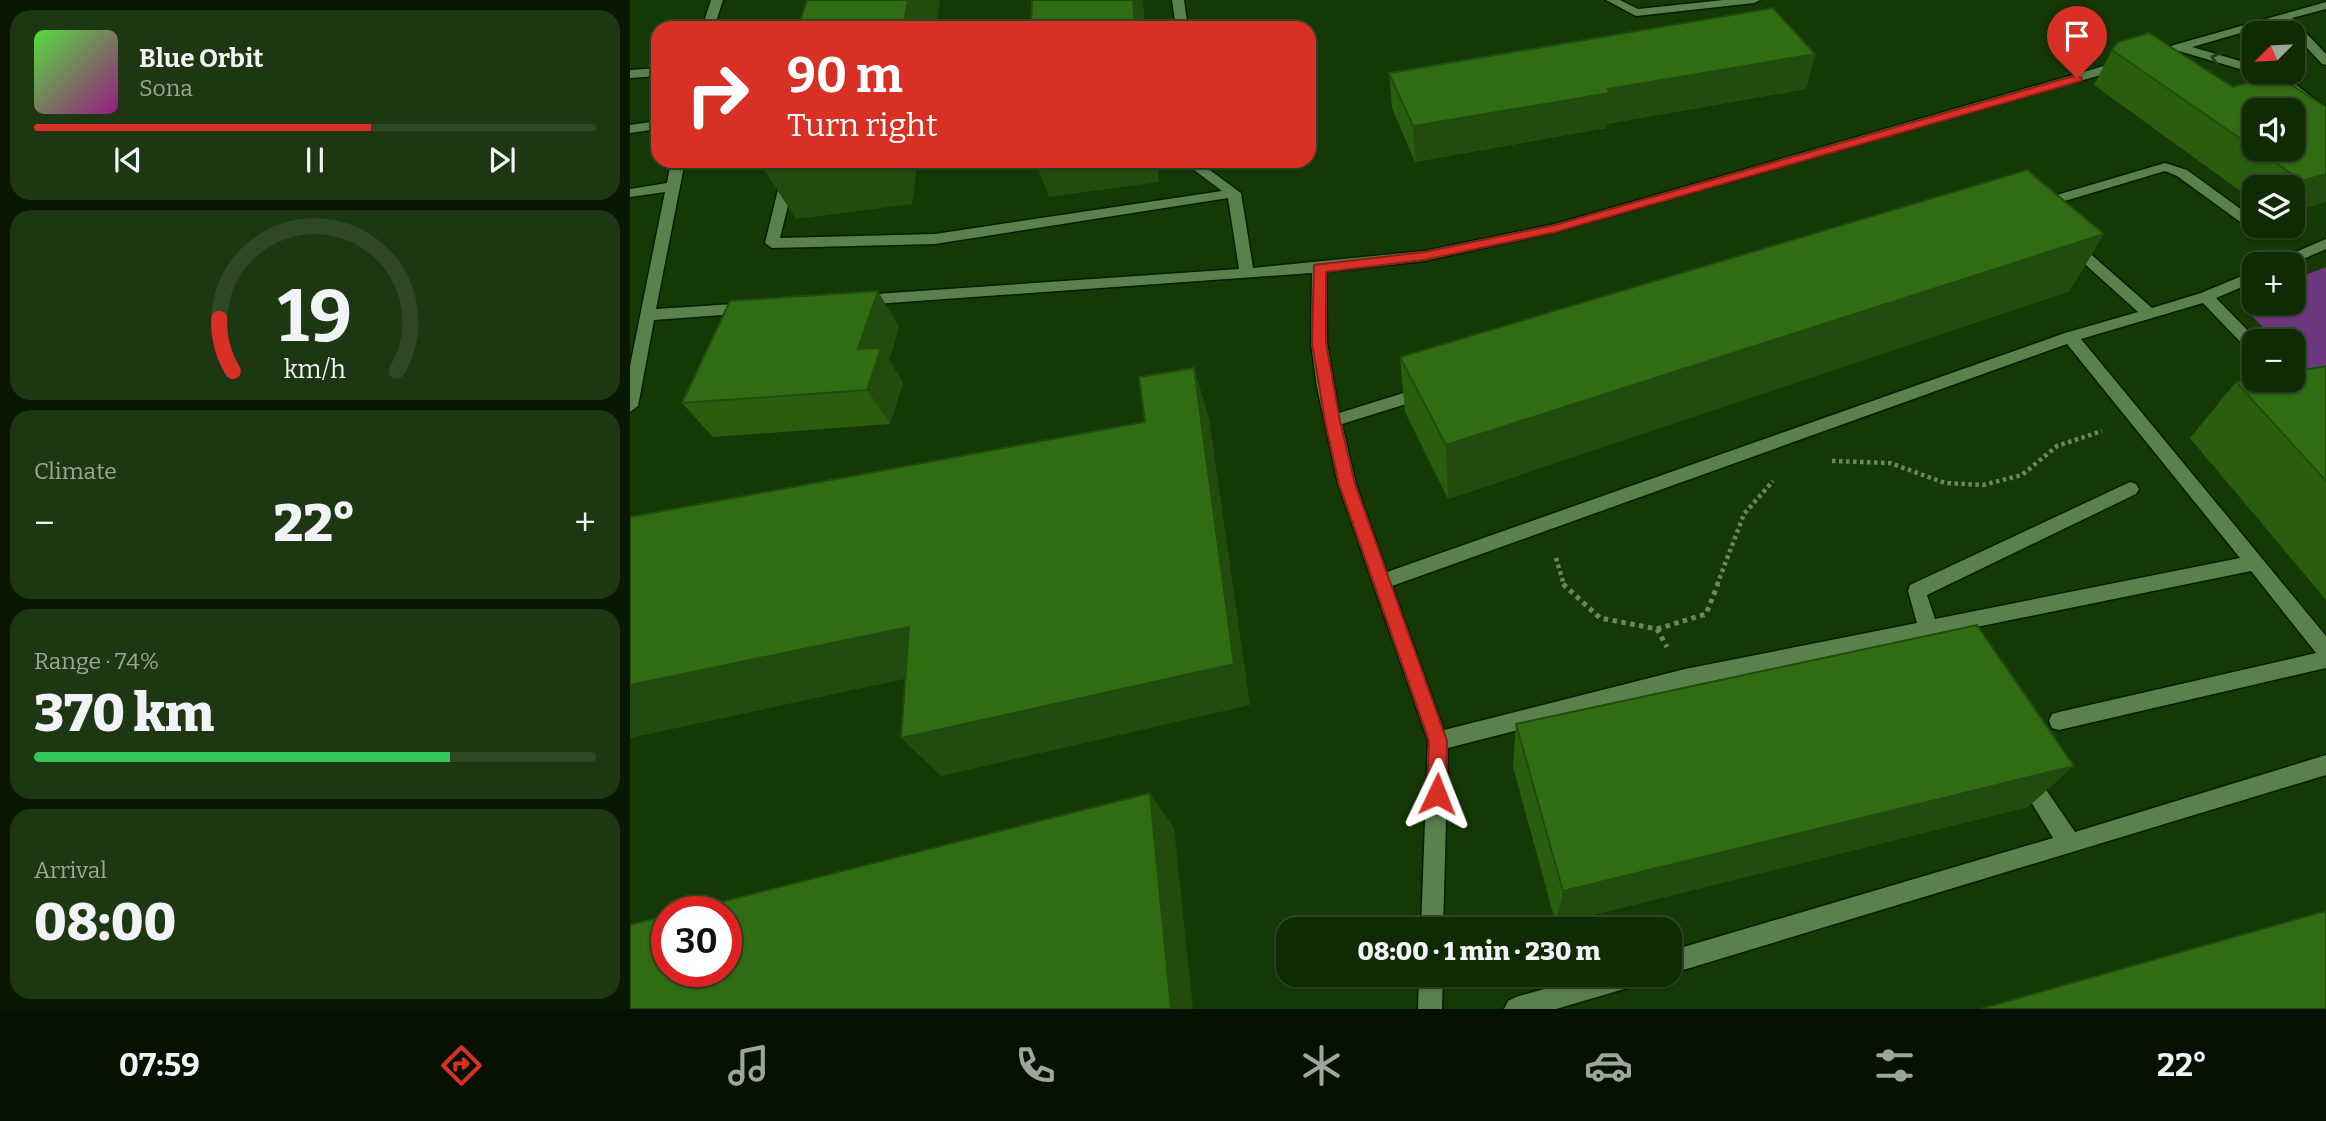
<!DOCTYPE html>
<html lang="en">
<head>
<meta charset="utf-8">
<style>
	body { margin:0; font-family:Bitter,serif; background:#1e3713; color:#f1f3f6; height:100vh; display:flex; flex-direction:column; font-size:26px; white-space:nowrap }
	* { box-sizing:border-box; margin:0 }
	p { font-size:23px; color:#9ca79a }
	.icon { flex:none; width:38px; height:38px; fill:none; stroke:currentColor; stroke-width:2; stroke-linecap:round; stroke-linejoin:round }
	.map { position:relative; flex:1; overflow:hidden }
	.panel { display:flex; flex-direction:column; gap:10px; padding:10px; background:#091802; width:630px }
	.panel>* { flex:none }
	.hud { position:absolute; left:21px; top:21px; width:665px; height:147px; border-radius:21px; box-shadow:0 2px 5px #0004,0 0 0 2px #304726; background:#d93025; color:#fff; overflow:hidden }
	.needle { width:46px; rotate:246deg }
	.buttons { position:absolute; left:1612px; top:21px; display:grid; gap:14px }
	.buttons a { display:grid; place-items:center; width:63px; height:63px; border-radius:14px; background:#102b04; box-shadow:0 2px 5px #0004,0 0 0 2px #304726; font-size:35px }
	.speed { position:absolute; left:21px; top:896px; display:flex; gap:14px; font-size:35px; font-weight:700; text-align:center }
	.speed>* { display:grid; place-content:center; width:91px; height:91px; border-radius:50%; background:#102b04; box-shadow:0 2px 5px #0004,0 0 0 2px #304726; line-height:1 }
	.speed .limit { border:10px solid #d22; background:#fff; color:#111 }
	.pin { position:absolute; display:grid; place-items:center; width:60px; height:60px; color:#fff; margin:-72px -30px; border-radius:50% 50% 50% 0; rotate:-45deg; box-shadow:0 0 7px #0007 }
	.pin .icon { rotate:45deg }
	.me { position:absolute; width:77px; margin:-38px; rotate:2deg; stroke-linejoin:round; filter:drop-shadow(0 0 5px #0008) }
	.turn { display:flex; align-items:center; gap:24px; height:147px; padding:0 21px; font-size:32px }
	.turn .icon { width:91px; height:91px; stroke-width:2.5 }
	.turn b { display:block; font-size:49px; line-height:60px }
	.big { font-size:52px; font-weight:800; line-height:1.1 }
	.panel .card { flex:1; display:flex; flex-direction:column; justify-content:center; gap:10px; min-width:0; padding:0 24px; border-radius:21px; background:#1e3713 }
	.panel .dial { align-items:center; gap:0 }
	.dial svg { height:182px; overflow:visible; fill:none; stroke:#304726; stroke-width:7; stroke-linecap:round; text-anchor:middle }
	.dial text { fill:#f1f3f6; stroke:none }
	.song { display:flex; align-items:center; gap:21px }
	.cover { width:84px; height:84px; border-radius:10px; background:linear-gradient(135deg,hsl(110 70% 55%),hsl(310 70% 35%)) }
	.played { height:7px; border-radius:4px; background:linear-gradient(90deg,#d93025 60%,#304726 60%) }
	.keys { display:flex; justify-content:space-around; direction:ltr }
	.heat { display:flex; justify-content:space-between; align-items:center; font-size:38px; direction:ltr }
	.charge { height:10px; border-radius:5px; background:linear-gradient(90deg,#34c759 74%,#304726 0) }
	.trip { position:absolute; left:646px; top:917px; width:406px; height:70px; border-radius:21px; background:#102b04; box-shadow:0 2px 5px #0004,0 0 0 2px #304726; font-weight:800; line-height:70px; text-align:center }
	.tab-bar { display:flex; height:112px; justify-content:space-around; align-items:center; background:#061102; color:#9ca79a }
	.tab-bar .icon { width:49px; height:49px }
	.tab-bar .on { color:#d93025 }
	.tab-bar b { font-size:32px; color:#f1f3f6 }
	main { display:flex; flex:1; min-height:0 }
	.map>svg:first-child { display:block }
	.green { fill:#6d377e }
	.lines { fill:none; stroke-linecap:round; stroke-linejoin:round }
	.minor-casing { stroke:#041e00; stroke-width:3 }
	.path-far1 { stroke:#6b875f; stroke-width:4.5; stroke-dasharray:3.5 3.5; stroke-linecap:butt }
	.path { stroke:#6b875f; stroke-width:5; stroke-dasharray:4.5 4.5; stroke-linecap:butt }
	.minor { fill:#5a804c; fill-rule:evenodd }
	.wall { fill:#295e0f; fill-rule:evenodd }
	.shaded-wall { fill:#224c0d }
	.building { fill:#306d12; stroke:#224c0d; stroke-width:2 }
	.oneway { stroke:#203e15 }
	.route { fill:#d93025; stroke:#8d1f18; stroke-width:2 }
</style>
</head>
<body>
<main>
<section class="panel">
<div class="card">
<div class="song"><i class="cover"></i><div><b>Blue Orbit</b><p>Sona</p></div></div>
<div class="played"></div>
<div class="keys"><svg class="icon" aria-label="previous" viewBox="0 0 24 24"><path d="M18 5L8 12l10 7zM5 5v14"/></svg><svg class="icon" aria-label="pause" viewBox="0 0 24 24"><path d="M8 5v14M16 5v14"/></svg><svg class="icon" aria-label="next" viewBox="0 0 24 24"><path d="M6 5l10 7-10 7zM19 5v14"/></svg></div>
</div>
<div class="card dial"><svg viewBox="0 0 100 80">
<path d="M14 69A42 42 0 1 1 86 69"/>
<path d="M14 69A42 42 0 0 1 8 46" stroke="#d93025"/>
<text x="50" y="56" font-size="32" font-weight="700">19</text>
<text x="50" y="72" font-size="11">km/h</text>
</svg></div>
<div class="card"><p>Climate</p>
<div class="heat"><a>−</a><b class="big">22°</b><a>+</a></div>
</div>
<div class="card"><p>Range · 74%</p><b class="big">370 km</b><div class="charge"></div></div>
<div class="card"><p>Arrival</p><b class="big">08:00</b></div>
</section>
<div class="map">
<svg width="1696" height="1009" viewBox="0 0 1696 1009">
	<rect width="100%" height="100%" fill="#153905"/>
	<!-- green -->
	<polygon class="green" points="1696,267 1696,390 1663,356 1662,341 1647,341 1618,312 1620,297 1624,295 1624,303 1662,303 1663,280"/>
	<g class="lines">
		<defs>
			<g id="minor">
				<polygon points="81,0 93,0 84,28 72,28"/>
				<polygon points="542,0 554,0 558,28 546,28"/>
				<polygon points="976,0 990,0 1008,9 1094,0 1130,0 1124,3 1006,16"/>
				<polygon points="1696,2 1696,9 1662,18 1696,54 1696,65 1692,64 1652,21 1562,47 1624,65 1624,72 1648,72 1696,107 1696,117 1627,72 1620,72 1549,51 1522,59 1516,55 1544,45"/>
				<path d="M 1491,61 L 1495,62 L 1495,68 L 926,232 L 794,261 L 696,272 L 697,343 L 709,413 L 796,386 L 804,392 L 802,396 L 712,424 L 726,484 L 757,572 L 1435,333 L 1508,312 L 1437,248 L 1437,242 L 1447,242 L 1522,308 L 1571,293 L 1624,271 L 1624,282 L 1586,298 L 1628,341 L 1624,341 L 1624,352 L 1619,351 L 1573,303 L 1451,339 L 1696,636 L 1696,668 L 1429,730 L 1422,728 L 1419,721 L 1422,714 L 1429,712 L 1686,653 L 1621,571 L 1312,634 L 1310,642 L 1303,644 L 1294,638 L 1055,687 L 818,748 L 813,929 L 791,929 L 798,741 L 708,484 L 687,387 L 681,343 L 682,273 L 231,305 L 224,300 L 231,295 L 609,269 L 598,198 L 305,244 L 142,248 L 135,243 L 155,161 L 169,161 L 150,238 L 305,234 L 592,191 L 564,170 L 563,161 L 577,161 L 577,168 L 611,193 L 623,268 L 794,251 L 925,224 ZM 1437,344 L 1610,558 L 1305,619 L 1297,595 L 1506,494 L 1509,489 L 1506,484 L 1500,482 L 1280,585 L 1278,591 L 1287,623 L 1055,669 L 814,730 L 762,586 Z"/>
				<polygon points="28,68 28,76 0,78 0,70"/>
				<polygon points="28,121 28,129 0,133 0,125"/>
				<polygon points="41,161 55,161 26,309 120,303 128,308 120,313 24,320 8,406 0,412 0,366 35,192 0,197 0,189 37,183"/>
				<polygon points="1535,163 1557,170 1623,218 1623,224 1613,224 1547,176 1535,171 1408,209 1401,205 1403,202"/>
				<polygon points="1696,239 1696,249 1662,264 1643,264 1645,261"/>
				<polygon points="1696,755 1696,775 1040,974 1040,951 1423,838 1387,779 1390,772 1397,769 1404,772 1445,832"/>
				<polygon points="789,975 813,975 812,1009 788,1009"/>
				<polygon points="962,975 1013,975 1009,983 1001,987 926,1009 874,1009 878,1001 886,997"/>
			</g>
		</defs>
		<!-- minor casing -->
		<use href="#minor" class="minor-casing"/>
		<!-- path-far1 -->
		<g class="path-far1">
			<polyline points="1202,461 1260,463 1315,483 1353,485 1392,475 1427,446 1472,431"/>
			<polyline points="926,558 934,585"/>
			<polyline points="1087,585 1114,514 1143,481"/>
		</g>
		<!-- path -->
		<g class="path">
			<polyline points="933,584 970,618 1027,629 1037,647"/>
			<polyline points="1027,629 1076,614 1088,584"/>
		</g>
		<!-- minor -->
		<use href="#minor" class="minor"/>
	</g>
	<!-- wall -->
	<g class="wall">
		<path d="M 1482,50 L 1603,87 L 1696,107 L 1662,212 L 1662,187 L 1624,187 L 1624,201 L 1464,85 ZM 1624,110 L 1662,149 L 1624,149 Z"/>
		<polygon points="1185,54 1176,89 977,124 976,128 785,162 762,108 759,73"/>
		<polygon points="1440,291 818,499 775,412 770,357"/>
		<polygon points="269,327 259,360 273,383 260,424 83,437 52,403"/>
		<polygon points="1696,366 1696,600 1560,438 1606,382"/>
		<polygon points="886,724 1398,807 926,924 883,767"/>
	</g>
	<!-- shaded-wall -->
	<g class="shaded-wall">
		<polygon points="278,0 310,0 306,28 273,28"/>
		<polygon points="503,0 513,0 515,28 505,28"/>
		<polygon points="1185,54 1176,89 977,124 976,128 785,162 783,126 978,89"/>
		<polygon points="138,161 288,161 282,204 166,219 129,162"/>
		<polygon points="405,161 527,161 529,182 419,197"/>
		<polygon points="1696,174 1696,202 1662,212 1662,193 1672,181"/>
		<polygon points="1474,234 1440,291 818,499 816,445"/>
		<polygon points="248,291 269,327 259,360 273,383 260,424 237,390 228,349"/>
		<polygon points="564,368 579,418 620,705 311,776 271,738"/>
		<polygon points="279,627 316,670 0,738 0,685"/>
		<polygon points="1444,766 1398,807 926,924 933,891"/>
		<polygon points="520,793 544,828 563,1009 541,1009"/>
	</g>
	<!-- building -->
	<g class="building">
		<polygon points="177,0 278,0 273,28 168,28"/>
		<polygon points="402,0 503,0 505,28 401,28"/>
		<polygon points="1143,8 1185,54 978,89 980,93 783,126 759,73"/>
		<polygon points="1519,33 1603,87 1646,75 1696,107 1696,174 1672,181 1626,149 1662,149 1662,110 1624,110 1624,148 1482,50 1488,42"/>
		<polygon points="1397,170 1474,234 816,445 770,357"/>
		<polygon points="248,291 228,349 251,348 237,390 52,403 100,301"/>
		<polygon points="1696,366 1696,481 1606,382 1624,379 1662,380 1662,372"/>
		<polygon points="564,368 604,664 271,738 279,627 0,685 0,517 515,422 509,377"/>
		<polygon points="1347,625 1444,766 933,891 886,724"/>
		<polygon points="520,793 541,1009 0,1009 0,925 37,915 37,971 96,971 96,912 51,912"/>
		<polygon points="1696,911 1696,1009 1350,1009"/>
	</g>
	<!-- one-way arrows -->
	<defs><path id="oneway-chevron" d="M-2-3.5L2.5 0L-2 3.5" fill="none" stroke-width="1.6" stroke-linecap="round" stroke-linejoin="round" transform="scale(1.75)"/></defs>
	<use class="oneway" href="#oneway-chevron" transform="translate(1586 58) rotate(-164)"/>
	<!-- route -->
	<polygon class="route" points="1447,75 1452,78 1451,81 926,232 794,260 696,272 696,343 710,421 725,484 817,741 816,794 813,801 807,804 800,801 797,794 799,741 709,484 695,421 682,343 684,265 794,252 925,225"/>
</svg>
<div class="buttons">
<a><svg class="needle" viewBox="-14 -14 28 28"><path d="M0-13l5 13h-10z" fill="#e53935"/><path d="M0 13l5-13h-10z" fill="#9ca79a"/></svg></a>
<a><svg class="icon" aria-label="sound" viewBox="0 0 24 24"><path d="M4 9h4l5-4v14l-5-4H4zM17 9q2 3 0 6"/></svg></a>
<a><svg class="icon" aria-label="layers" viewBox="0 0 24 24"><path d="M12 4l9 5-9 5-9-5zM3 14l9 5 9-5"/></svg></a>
<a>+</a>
<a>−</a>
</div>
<div class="speed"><div class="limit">30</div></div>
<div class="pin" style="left:1447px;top:78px;background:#d93025"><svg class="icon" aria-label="arrive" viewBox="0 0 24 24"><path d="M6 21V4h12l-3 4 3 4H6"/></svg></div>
<svg class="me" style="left:807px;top:794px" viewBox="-20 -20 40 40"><path d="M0-17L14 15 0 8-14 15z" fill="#d93025" stroke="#fff" stroke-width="4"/></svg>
<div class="trip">08:00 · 1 min · 230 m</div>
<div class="hud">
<div class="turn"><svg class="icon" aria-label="right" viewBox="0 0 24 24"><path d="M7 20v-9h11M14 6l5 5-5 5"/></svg><div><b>90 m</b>Turn right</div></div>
</div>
</div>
</main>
<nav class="tab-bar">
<b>07:59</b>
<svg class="icon on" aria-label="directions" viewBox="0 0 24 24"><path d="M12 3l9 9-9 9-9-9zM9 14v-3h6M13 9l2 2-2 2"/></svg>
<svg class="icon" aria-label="music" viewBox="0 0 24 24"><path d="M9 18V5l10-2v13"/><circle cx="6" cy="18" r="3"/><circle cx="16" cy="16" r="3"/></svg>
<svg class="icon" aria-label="phone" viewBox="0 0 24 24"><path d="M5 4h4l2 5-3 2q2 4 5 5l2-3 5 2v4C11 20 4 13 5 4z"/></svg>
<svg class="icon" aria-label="climate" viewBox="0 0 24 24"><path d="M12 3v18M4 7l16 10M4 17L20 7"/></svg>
<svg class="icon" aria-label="car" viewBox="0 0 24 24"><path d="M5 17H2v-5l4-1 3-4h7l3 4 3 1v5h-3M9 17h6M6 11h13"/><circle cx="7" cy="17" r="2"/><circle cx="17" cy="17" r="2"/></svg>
<svg class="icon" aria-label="filters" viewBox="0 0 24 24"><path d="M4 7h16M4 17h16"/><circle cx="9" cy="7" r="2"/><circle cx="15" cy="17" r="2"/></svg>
<b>22°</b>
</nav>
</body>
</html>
